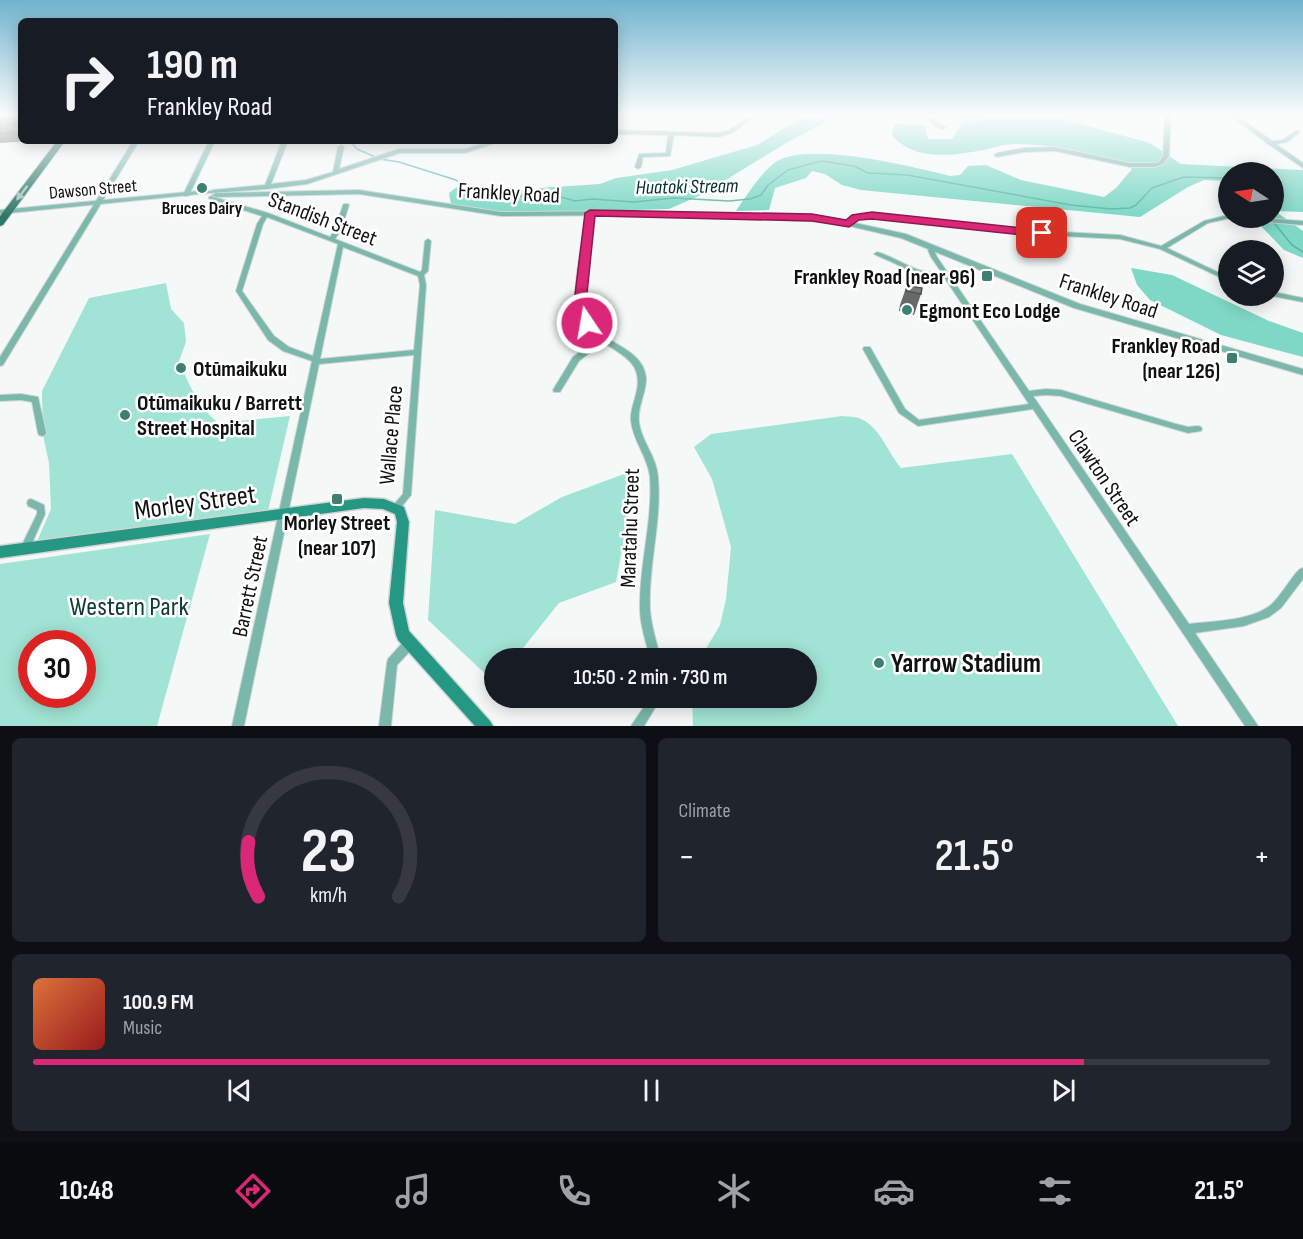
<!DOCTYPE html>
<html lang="en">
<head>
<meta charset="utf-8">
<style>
	body { margin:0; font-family:"Sofia Sans Condensed",sans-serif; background:#20242c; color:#f1f3f6; height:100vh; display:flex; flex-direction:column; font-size:22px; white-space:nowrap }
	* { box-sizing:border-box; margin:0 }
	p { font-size:20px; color:#9ea1a6 }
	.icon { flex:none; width:33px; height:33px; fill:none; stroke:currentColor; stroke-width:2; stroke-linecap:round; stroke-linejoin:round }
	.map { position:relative; height:726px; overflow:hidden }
	.details { display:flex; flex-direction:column; gap:12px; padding:12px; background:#0d0f14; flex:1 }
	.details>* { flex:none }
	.banner { position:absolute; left:18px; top:18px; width:600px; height:126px; border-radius:9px; box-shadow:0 3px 15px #0003; background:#171b24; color:#f1f3f6; overflow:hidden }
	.needle { width:39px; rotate:282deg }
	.controls { position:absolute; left:1218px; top:162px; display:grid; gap:12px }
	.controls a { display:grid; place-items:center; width:66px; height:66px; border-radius:50%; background:#171b24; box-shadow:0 3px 15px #0003; font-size:30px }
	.speed { position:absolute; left:18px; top:630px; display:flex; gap:12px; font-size:30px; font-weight:700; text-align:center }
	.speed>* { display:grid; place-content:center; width:78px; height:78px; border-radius:50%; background:#171b24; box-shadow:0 3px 15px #0003; line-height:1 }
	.speed .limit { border:9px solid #d22; background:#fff; color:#111 }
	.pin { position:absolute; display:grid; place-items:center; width:51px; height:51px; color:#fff; margin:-26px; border-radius:12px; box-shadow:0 3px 9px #0006 }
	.me { position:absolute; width:66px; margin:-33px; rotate:348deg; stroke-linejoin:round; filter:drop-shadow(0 0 4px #0008) }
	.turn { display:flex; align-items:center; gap:21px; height:126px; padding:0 30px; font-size:27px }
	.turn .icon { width:78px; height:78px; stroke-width:2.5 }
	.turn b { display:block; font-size:42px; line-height:51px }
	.big { font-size:45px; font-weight:600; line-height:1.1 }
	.details .card { flex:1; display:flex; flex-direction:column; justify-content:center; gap:9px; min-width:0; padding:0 21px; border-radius:9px; background:#20242c }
	.details .dial { align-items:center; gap:0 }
	.dial svg { height:156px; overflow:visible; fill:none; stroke:#363941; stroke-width:7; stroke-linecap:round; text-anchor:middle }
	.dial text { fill:#f1f3f6; stroke:none }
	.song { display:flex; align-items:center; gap:18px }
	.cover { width:72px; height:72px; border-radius:9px; background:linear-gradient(135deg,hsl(20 70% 55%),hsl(0 70% 35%)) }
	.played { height:6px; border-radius:3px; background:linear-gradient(90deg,#db2777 85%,#363941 85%) }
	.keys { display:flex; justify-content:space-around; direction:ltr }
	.heat { display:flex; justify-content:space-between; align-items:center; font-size:33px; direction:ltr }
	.details .tiles { flex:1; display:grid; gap:12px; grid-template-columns:1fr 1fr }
	.card:last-child { grid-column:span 2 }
	.trip { position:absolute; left:484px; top:648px; width:333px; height:60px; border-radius:30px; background:#171b24; box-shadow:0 3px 15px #0003; font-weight:600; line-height:60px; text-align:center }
	.menu { display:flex; height:96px; justify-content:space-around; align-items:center; background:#090b0e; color:#9ea1a6 }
	.menu .icon { width:42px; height:42px }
	.menu .on { color:#db2777 }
	.menu b { font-size:27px; color:#f1f3f6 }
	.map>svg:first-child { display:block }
	.green { fill:#a1e3d4; fill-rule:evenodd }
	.forest { fill:#7ed8c5 }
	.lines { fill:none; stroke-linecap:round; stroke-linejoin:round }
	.stream { stroke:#5cb5a3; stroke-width:1.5 }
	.minor-casing { stroke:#d0d4d3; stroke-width:2 }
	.tertiary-casing { stroke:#d0d4d3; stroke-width:2 }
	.secondary-casing { stroke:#d0d4d3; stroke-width:3 }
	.primary-casing { stroke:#d0d4d3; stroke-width:2 }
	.minor { fill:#79b8aa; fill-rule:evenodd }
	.tertiary { fill:#79b8aa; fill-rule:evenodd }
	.secondary { fill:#259884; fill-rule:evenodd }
	.primary { fill:#2d7869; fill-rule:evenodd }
	.wall { fill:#656968 }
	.shaded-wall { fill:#525555 }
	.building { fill:#757a79; stroke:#525555; stroke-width:1.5 }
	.oneway { fill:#a0c2bc }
	.route { fill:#db2777; stroke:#8e194d; stroke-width:1.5 }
	.poi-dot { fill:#3d8072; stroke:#fff; stroke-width:2 }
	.labels { text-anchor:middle; stroke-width:5; stroke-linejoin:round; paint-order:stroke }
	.far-street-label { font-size:18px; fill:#101111; stroke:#fff }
	.far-poi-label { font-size:18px; font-weight:bold; fill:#101111; stroke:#fff }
	.far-water-label { font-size:20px; font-style:italic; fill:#043129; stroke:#fff }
	.street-label { font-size:22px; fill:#101111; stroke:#fff }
	.poi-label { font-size:22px; font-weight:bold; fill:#101111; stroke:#fff; text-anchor:start }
	.near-street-label { font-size:27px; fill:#101111; stroke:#fff }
	.near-park-label { font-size:27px; fill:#123c34; stroke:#fff }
	.near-poi-label { font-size:27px; font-weight:bold; fill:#101111; stroke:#fff; text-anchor:start }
</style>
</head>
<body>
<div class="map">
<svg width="1303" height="726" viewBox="0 0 1303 726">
	<rect width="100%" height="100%" fill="#f4f9f8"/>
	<!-- green -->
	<g class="green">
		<path d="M 166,283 L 171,309 L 184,323 L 186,342 L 179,361 C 189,385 198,406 218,423 L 290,416 L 268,511 L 35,546 L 51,509 L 49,463 L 43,435 L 42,391 L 89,298 Z"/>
		<path d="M 842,416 C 848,417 856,416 861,419 C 880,427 888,453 901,468 L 1012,454 L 1178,726 L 693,726 L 692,698 L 807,698 L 807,658 L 703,658 L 707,647 L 720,625 L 726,599 L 731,547 L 712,479 L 694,447 L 711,434 Z"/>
		<polygon points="632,471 632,495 616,582 559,603 515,658 495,658 495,683 428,620 435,510 515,524 562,497"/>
		<path d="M 210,534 L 157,726 L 0,726 L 0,564 ZM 32,644 L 82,644 L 82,694 L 32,694 Z"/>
	</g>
	<!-- forest -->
	<g class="forest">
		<polygon points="805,115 839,115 786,143 701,195 669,209 499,214 451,205 449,193 462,183 488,196 509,190 600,184 616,178 672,170 757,145"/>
		<path d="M 1010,116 L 1059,118 L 1150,143 L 1181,164 L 1303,170 L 1303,212 L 1275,211 L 1303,231 L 1303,258 L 1284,250 L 1253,218 L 1274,218 L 1274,172 L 1228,172 L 1228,186 L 1224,181 L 1204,180 L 1188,187 L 1140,217 L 861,190 L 842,185 L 825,174 L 812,171 L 806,178 L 775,188 L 769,210 L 736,211 C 747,195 758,177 773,164 C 803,139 913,167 950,176 L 960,175 L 968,166 L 986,165 L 1021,180 L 1104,197 L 1116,188 L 1132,169 C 1101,153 1050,144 1015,144 C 1004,144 993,148 983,150 C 953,156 913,161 892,135 L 895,124 L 924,125 L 928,139 L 952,139 L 963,122 Z"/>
		<polygon points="1131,268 1172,275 1269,321 1303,333 1303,357 1221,335 1150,300 1137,285"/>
	</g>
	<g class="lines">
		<!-- stream -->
		<g class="stream">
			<polyline points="350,141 357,149 380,159 399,162 456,180 476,194 538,197 554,195 575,201 592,199 634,202 673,198 729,201 750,199 761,195 768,185 788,170 821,161 854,166 868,173 907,175 1071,205 1111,209 1130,208 1136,205 1152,188 1184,177 1228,178"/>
			<polyline points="1270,218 1292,245 1303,252"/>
		</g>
		<defs>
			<g id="minor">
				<polygon points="12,115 17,115 7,126 0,127 0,123 4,123"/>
				<polygon points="752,115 758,115 732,133 718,137 674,135 670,156 643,157 641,167 638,169 635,167 639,154 666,153 668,135 615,134 615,130 718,133 728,131"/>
				<polygon points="926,115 931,115 940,125 946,127 943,129 936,127"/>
				<polygon points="1165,115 1171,115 1169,156 1163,164 1155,167 1130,167 1055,151 1024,152 997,157 994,155 997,153 1024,148 1055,147 1130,163 1155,163 1159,162 1163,156"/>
				<polygon points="1230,115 1236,115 1272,141 1283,140 1295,131 1299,131 1299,133 1287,142 1276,144 1303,163 1303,168 1268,144"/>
				<polygon points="133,141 139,141 3,365 0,366 0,357"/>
				<polygon points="209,141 215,141 189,195 188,196 184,196 183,195"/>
				<polygon points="282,141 288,141 271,184 306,180 333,172 338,147 341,145 344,147 339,169 399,149 465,149 492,141 501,141 465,153 400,153 307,184 267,189 211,193 211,191 213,190 265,185"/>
				<path d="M 211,196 L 268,213 L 330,237 L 335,230 L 343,205 L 344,204 L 348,204 L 349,205 L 341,230 L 335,239 L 420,272 L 422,270 L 425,241 L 428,239 L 431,241 L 428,271 L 424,275 L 426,285 L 411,495 L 398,511 L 395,512 L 392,511 L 391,508 L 403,494 L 414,355 L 319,364 L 244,726 L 232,726 L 312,361 L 283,351 L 268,340 L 236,291 L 257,224 L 262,216 L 209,199 L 209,197 ZM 267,217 L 338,244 L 313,356 L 289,347 L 274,336 L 242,291 L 263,224 ZM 343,247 L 418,276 L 420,285 L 414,350 L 320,359 Z"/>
				<path d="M 590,211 L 593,213 C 589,238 578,289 584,313 C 593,343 642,344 646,377 C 647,392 637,406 639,422 C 641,441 657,457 658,477 C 662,522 648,565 650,609 C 651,626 657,642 660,658 L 650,658 C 646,642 640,625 640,609 C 639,565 653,521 650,477 C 648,457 633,441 631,421 C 630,412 634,403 636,394 C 644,364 625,357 603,342 L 579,361 L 560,392 L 554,392 L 553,390 L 573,357 L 598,339 C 590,332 581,324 577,313 C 571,290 583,238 587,213 Z"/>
				<polygon points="871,214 1042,231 1120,235 1161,246 1204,221 1228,215 1230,218 1208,223 1167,248 1228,277 1228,281 1160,249 1120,239 1042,235 871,218 857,219 851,225 849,226 846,224 853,216"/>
				<polygon points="1240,218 1259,218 1303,221 1303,225 1243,220"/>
				<path d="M 933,246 L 936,248 L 934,250 L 937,257 L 1029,391 L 1046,389 L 1061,390 L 1176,424 L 1188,427 L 1198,426 L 1201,427 L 1202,429 L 1201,431 L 1188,433 L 1061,396 L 1046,395 L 1033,396 L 1189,624 C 1213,621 1253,621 1272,604 C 1281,595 1288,583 1296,573 L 1300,569 L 1303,568 L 1303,579 L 1281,608 L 1269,617 L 1244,626 L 1195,633 L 1258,726 L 1245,726 L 1033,409 L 918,426 L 899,413 L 863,349 L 864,347 L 870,347 L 905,409 L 919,420 L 1029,404 L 944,277 C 920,279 913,272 892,262 C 886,259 879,257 874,254 L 877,252 C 901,259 916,275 942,273 L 931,257 L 928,250 Z"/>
				<polygon points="1274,292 1303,298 1303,302 1272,296 1274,296"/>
				<polygon points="21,394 38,397 46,433 45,435 42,436 39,435 38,433 32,402 21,400 0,401 0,395"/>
				<polygon points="31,499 44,505 45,514 28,552 25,553 22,552 20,549 37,514 37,510 28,506 27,503 28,500"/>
				<polygon points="409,639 413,640 414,644 413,648 397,665 391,726 379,726 387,663 388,659 405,640"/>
				<polygon points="650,698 661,698 644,726 631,726"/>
			</g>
			<g id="tertiary">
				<polygon points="208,190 212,192 210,193 0,214 0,210"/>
				<polygon points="359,190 501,212 630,211 832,218 906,234 1080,304 1303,369 1303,375 1074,308 901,238 832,222 630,215 501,216 359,194 216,197 212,195 216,193"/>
			</g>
			<polygon id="secondary" points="364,498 384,499 404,507 409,522 403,603 409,631 490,721 493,726 475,726 398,640 396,635 389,603 397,522 395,514 383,509 364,508 0,558 0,546"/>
			<g id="primary">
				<polygon points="3,115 12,115 3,127 0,127 0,120"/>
				<polygon points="57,141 65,141 3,225 0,226 0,216"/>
			</g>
		</defs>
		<!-- minor casing -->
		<use href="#minor" class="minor-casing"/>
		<!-- tertiary casing -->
		<use href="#tertiary" class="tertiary-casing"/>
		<!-- secondary casing -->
		<use href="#secondary" class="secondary-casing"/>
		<!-- primary casing -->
		<use href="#primary" class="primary-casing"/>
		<!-- minor -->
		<use href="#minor" class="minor"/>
		<!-- tertiary -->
		<use href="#tertiary" class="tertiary"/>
		<!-- secondary -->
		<use href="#secondary" class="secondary"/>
		<!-- primary -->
		<use href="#primary" class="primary"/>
	</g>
	<!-- wall -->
	<g class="wall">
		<polygon points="20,117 21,118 21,141 30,141 0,143 0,121"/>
		<polygon points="907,285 921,294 914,315 899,311 900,305"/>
	</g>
	<!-- shaded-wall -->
	<polygon class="shaded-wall" points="20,117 21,118 21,132 12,125"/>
	<!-- building -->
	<g class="building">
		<polygon points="20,117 12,125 21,125 21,132 0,133 0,121 3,118"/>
		<polygon points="907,285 922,288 921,294 906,291"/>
	</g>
	<!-- one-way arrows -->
	<defs><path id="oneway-solid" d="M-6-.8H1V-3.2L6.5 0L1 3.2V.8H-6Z" transform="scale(1.5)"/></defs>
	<use class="oneway" href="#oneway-solid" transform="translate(22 193) rotate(127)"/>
	<!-- sky -->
	<linearGradient id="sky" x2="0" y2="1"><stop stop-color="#70b4cc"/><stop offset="0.53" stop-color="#fafcfc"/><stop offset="1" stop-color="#fafcfc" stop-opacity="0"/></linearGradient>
	<rect width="1303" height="217" fill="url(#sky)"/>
	<!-- route -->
	<polygon class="route" points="590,210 812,214 846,220 852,215 872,212 1042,230 1048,233 1042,237 872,219 859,220 849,227 812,221 595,216 586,303 593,323 587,328 580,323 574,303 585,213"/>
	<!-- markers -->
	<g class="poi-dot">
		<circle cx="202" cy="188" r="6"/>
		<rect x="981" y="270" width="12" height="12" rx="3"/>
		<circle cx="907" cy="310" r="6"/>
		<rect x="1226" y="352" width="12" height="12" rx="3"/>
		<circle cx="181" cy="368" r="6"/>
		<circle cx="125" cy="415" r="6"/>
		<rect x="331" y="493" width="12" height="12" rx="3"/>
		<circle cx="879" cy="663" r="6"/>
	</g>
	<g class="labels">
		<!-- far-street labels -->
		<g class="far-street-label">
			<text transform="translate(93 189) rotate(-5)" y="6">Dawson Street</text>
		</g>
		<!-- far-poi labels -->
		<g class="far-poi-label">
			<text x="202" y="214">Bruces Dairy</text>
		</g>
		<!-- far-water labels -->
		<g class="far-water-label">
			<text transform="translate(687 186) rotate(-1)" y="7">Huatoki Stream</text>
		</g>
		<!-- street labels -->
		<g class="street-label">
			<text transform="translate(509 192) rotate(3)" y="8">Frankley Road</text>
			<text transform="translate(323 218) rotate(21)" y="8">Standish Street</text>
			<text transform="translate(1109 295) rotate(18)" y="8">Frankley Road</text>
			<text transform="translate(390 435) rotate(-85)" y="8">Wallace Place</text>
			<text transform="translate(1105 477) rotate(56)" y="8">Clawton Street</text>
			<text transform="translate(629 528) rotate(-88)" y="8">Maratahu Street</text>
			<text transform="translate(249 586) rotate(-78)" y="8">Barrett Street</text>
		</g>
		<!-- poi labels -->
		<g class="poi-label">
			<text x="975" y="284" text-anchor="end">Frankley Road (near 96)</text>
			<text x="919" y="318">Egmont Eco Lodge</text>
			<text x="1220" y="353" text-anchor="end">Frankley Road<tspan x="1220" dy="25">(near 126)</tspan></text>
			<text x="193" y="376">Otūmaikuku</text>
			<text x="137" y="410">Otūmaikuku / Barrett<tspan x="137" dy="25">Street Hospital</tspan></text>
			<text x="337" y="530" text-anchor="middle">Morley Street<tspan x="337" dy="25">(near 107)</tspan></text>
		</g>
		<!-- near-street labels -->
		<g class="near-street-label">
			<text transform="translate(195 502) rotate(-8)" y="9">Morley Street</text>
		</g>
		<!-- near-park labels -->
		<g class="near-park-label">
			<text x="129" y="615">Western Park</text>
		</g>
		<!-- near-poi labels -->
		<g class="near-poi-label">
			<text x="891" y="672">Yarrow Stadium</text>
		</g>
	</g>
</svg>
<div class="controls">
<a><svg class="needle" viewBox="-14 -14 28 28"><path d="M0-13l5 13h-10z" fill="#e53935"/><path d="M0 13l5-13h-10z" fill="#9ea1a6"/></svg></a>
<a><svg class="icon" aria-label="layers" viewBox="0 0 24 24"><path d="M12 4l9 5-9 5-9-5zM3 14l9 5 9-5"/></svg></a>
</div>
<div class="speed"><div class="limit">30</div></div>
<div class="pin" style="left:1042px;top:233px;background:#d93025"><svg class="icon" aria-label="arrive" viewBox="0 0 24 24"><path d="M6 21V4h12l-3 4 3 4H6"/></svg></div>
<svg class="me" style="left:587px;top:323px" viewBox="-20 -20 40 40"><circle r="17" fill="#db2777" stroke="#fff" stroke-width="3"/><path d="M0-11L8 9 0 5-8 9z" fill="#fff"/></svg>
<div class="trip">10:50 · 2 min · 730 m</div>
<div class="banner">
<div class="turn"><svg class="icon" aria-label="right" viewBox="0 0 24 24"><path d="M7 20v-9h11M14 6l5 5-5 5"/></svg><div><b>190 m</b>Frankley Road</div></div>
</div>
</div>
<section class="details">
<div class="tiles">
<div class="card dial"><svg viewBox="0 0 100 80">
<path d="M14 69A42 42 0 1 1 86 69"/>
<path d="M14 69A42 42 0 0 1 9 41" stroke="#db2777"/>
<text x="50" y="56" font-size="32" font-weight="700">23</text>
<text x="50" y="72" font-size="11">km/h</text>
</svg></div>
<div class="card"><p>Climate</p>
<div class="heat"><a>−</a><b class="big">21.5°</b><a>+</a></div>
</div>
<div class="card">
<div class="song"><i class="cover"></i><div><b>100.9 FM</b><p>Music</p></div></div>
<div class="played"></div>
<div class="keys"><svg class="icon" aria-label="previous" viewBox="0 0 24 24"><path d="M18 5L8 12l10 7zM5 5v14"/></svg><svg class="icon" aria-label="pause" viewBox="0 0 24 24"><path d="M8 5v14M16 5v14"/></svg><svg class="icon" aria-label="next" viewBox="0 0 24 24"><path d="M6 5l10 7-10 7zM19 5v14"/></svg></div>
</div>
</div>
</section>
<nav class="menu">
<b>10:48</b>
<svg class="icon on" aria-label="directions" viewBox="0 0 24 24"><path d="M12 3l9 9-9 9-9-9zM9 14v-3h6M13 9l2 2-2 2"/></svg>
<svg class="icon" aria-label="music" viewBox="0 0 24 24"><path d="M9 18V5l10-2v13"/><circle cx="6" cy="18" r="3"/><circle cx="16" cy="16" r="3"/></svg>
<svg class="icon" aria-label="phone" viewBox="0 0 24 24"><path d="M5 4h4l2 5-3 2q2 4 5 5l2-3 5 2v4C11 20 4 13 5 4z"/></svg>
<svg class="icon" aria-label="climate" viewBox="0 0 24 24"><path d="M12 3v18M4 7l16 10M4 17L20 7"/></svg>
<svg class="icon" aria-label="car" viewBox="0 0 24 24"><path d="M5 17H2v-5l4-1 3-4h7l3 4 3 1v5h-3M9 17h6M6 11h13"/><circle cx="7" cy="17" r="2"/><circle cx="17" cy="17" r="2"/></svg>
<svg class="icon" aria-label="filters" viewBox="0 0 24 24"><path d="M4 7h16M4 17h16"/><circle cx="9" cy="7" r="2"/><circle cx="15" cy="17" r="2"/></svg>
<b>21.5°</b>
</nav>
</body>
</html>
